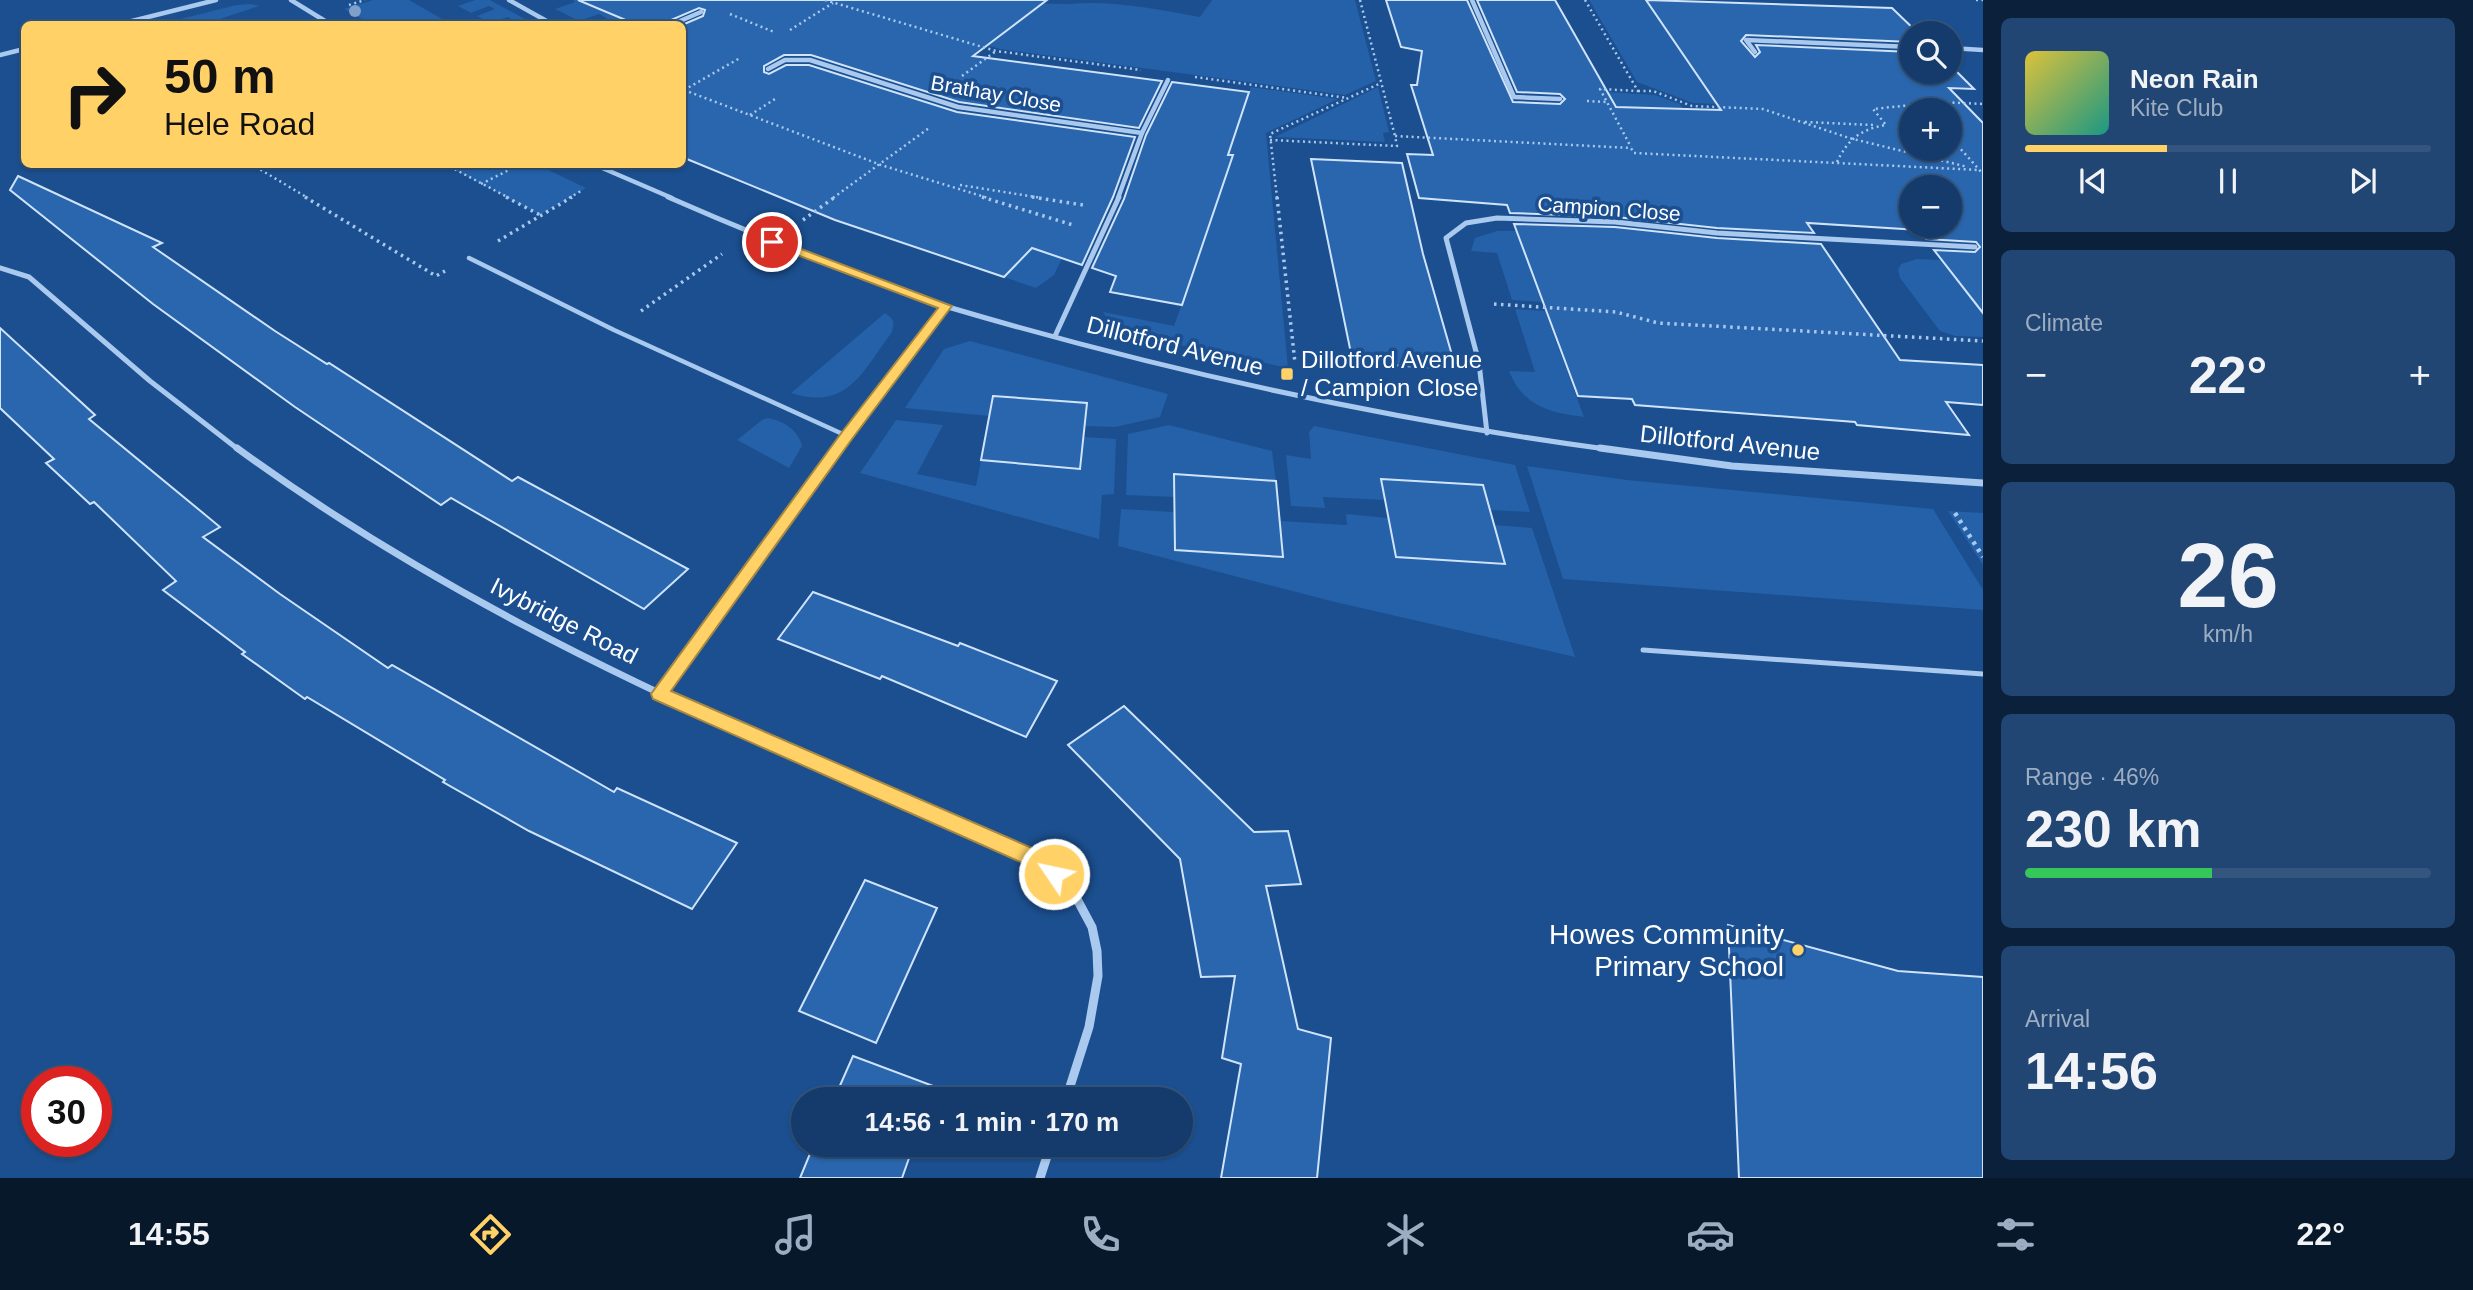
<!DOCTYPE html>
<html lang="en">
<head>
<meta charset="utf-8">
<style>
	body { margin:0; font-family:Helvetica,sans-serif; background:#214673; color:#f1f3f6; height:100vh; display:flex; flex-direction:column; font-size:26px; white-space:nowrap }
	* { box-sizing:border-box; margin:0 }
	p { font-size:23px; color:#9dadc1 }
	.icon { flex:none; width:38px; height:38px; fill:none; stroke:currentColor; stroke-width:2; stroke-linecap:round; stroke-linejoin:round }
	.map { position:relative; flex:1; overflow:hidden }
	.drawer { display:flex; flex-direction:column; gap:18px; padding:18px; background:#0b203b; width:490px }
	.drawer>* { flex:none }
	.top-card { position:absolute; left:21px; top:21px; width:665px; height:147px; border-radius:10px; box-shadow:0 2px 5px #0004,0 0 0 2px #33557e; background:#ffd166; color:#111; overflow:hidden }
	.controls { position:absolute; left:1899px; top:21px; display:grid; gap:14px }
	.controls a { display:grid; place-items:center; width:63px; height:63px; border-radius:50%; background:#143b6b; box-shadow:0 2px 5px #0004,0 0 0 2px #33557e; font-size:35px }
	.speed { position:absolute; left:21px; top:1066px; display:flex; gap:14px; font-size:35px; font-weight:700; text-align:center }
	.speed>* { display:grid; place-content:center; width:91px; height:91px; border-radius:50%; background:#143b6b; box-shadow:0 2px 5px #0004,0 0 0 2px #33557e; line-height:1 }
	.speed .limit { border:10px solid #d22; background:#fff; color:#111 }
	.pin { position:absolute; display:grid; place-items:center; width:60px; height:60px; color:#fff; margin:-30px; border:4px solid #fff; border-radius:50%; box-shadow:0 2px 7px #0007 }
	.me { position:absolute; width:77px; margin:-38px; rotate:304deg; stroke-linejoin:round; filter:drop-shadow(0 0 5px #0008) }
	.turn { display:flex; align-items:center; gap:24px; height:147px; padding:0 28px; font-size:32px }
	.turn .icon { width:91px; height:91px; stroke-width:2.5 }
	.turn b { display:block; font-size:49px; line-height:60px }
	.big { font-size:52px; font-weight:600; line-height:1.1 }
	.drawer .card { flex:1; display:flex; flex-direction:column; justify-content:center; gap:10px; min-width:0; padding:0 24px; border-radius:10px; background:#214673 }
	.drawer .dial { align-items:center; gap:0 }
	.dial b { font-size:91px; line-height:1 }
	.song { display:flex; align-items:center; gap:21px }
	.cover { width:84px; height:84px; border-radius:10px; background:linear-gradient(135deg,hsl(50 70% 55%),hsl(170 70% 35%)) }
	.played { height:7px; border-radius:4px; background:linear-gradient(90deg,#ffd166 35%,#33557e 35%) }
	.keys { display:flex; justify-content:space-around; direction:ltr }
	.heat { display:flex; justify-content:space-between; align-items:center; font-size:38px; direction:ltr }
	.charge { height:10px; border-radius:5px; background:linear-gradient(90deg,#34c759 46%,#33557e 0) }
	.trip { position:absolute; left:791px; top:1087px; width:402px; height:70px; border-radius:35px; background:#143b6b; box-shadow:0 2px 5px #0004,0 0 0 2px #33557e; font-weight:600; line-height:70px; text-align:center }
	.menu { display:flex; height:112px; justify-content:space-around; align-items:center; background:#08182b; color:#9dadc1 }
	.menu .icon { width:49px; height:49px }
	.menu .on { color:#ffd166 }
	.menu b { font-size:32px; color:#f1f3f6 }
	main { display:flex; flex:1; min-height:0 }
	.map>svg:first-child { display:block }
	.green { fill:#2461a8 }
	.building { fill:#2a66ad; stroke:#cfe3fa; stroke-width:2; fill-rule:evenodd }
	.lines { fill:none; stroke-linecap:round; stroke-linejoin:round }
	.path-far2 { stroke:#a9c9ee; stroke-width:2.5; stroke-dasharray:2 3.5; stroke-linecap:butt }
	.path-far1 { stroke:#a9c9ee; stroke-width:3.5; stroke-dasharray:2.5 4.5; stroke-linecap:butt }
	.path { stroke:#a9c9ee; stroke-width:4.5; stroke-dasharray:3.5 5; stroke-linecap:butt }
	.service-far1 { stroke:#a9c9ee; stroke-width:4.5 }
	.service { stroke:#a9c9ee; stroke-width:5 }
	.minor-far3 { stroke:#a9c9ee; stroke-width:4.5 }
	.minor-far2 { stroke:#a9c9ee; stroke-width:5 }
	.minor-far1 { stroke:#a9c9ee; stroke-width:7 }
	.minor { stroke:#a9c9ee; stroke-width:9 }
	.tree { fill:#7ea0ca }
	.route { fill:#ffd166; stroke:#a68842; stroke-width:2 }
	.poi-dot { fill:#ffd166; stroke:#1b4f8f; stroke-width:2.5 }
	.labels { text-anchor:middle; stroke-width:7; stroke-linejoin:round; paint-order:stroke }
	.far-street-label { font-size:21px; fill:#fff; stroke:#1b4f8f }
	.street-label { font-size:24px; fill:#fff; stroke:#1b4f8f }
	.poi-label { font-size:24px; fill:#fff; stroke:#1b4f8f; text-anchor:start }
	.near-poi-label { font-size:28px; fill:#fff; stroke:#1b4f8f; text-anchor:end }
</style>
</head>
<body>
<main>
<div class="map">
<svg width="1983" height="1178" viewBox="0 0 1983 1178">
	<rect width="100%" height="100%" fill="#1b4f8f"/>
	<!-- green -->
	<g class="green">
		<polygon points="373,0 409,0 451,24 371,24 344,9"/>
		<polygon points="475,0 490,0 534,24 505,24 514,21 508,17 489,23 477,16 495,9 489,6 471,13 458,6"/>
		<polygon points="573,0 602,0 644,21 636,24 603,24 611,21 599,14 579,21 555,9 575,2"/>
		<path d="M 835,0 L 1069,4 C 1111,0 1157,9 1200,17 L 1212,0 L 1355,0 L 1376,81 L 1345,95 L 1000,49 Z"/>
		<polygon points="1589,0 1646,0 1716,104 1693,103 1637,82"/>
		<polygon points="251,4 259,6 205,24 161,24 236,5"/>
		<polygon points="1251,87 1338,99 1266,133 1288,368 1137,336 1111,324 1103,312 1174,326 1213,216 1208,214"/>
		<polygon points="1378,87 1389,132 1383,133 1385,142 1275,137"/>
		<polygon points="1608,92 1655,95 1680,104 1683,109 1656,108 1640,150"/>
		<polygon points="445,165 538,165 586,188 540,215"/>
		<polygon points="1497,231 1517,231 1543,302 1512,300 1497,253 1471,251 1475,238"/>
		<polygon points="1018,243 1062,258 1054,275 1036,288 1004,277 1019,260 992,251 974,267 917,247"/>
		<polygon points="1917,259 1983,262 1983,337 1955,336 1940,331 1900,278 1898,270 1901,264"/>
		<path d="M 1515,309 L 1545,311 L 1584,417 C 1549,413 1523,406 1509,371 L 1535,372 Z"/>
		<path d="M 885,313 C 894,319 895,322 892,332 C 862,372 848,411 791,393 Z"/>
		<polygon points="970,341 1168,394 1160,417 1115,427 1085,426 1087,403 994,396 990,416 905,408 944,349"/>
		<path d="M 768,418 C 784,421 798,430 802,446 L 789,468 L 737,440 L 762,420 Z"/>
		<polygon points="896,420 943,425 917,474 976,486 981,460 1080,469 1084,437 1116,439 1114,494 1102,495 1099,539 860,473"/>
		<polygon points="1169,425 1272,451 1276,481 1174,474 1174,497 1126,495 1128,434"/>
		<polygon points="1314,426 1515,465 1530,512 1490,510 1483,485 1382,479 1385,500 1323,497 1325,508 1291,506 1286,455 1311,459 1309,432"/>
		<polygon points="1527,466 1627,480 1933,509 1983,590 1983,610 1563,579"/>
		<polygon points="1121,509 1174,512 1176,550 1283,557 1280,521 1347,525 1346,514 1388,518 1396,557 1504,564 1494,525 1532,528 1575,657 1335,602 1118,546"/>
		<polygon points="1948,511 1983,513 1983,565"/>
	</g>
	<!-- building -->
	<g class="building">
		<polygon points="578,0 1047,0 973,56 1162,81 1139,128 959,102 811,55 784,55 764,66 764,72 769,74 786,65 809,65 957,112 1135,137 1113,197 1082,265 1032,248 1004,277 835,220 682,157 682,25 703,16 705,10 699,8 671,20 668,24 635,24"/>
		<path d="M 1386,0 L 1467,0 L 1513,102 L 1560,104 L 1565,99 L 1560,94 L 1517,92 L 1477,0 L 1555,0 L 1616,107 L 1721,110 L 1646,0 L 1892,8 L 1918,33 L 1911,33 L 1911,42 L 1746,35 L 1741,41 L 1755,57 L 1760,52 L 1756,45 L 1911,52 L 1911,72 L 1950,72 L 1950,65 L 1974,89 L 1949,88 L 1983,123 L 1983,313 L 1934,250 L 1975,252 L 1980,247 L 1976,242 L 1926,239 L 1919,230 L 1807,223 L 1814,233 L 1717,228 L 1616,217 L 1510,213 L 1507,205 L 1419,198 L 1407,154 L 1433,155 L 1411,85 L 1417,85 L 1422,51 L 1401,47 ZM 1911,110 L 1950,110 L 1950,149 L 1911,149 ZM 1911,187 L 1950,187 L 1950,226 L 1911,226 Z"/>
		<polygon points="1172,82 1249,92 1228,155 1233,155 1182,305 1110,292 1116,276 1092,268 1124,199 1146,135"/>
		<polygon points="1311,159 1402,163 1423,254 1456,369 1353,363"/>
		<polygon points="18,176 162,243 153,247 275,331 327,364 329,363 512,481 518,477 688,569 644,609 451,498 441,505 295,407 153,304 10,190"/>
		<polygon points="1514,224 1615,227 1717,238 1821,244 1900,360 1983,365 1983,405 1946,402 1969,435 1857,425 1855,422 1635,405 1632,399 1578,396"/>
		<polygon points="0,328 95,415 89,419 220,527 203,537 280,594 388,668 392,665 614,792 617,788 737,843 692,909 529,831 443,782 445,780 307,697 305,699 242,654 245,652 163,590 176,581 94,502 90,504 46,463 54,459 0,408"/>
		<polygon points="993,396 1087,403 1080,469 981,460"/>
		<polygon points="1174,474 1276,481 1283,557 1175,550"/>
		<polygon points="1381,479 1483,485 1505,564 1396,557"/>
		<polygon points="813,592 958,646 960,643 1057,681 1026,737 882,676 880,679 778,639"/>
		<polygon points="1124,706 1254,832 1288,831 1301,884 1266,886 1298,1029 1331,1038 1317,1178 1221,1178 1241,1064 1222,1058 1235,976 1201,977 1180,859 1068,745"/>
		<polygon points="865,880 937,908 876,1043 799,1011"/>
		<polygon points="1728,925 1898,971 1983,977 1983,1178 1739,1178"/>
		<polygon points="853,1056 936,1087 931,1099 834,1099"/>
		<polygon points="814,1144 914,1144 902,1178 800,1178"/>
	</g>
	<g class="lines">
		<!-- path-far2 -->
		<g class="path-far2">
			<polyline points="825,0 996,51 1141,70"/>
			<polyline points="1360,0 1395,136"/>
			<polyline points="1585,0 1638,91 1600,89 1631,147"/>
			<polyline points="1976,0 1983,0"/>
			<polyline points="349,5 365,0"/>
			<polyline points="730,14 774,32"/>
			<polyline points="790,30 833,3"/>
			<polyline points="962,76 996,51"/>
			<polyline points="1195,77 1347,98"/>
			<polyline points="684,90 881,165 988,198"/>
			<polyline points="684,90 740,58"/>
			<polyline points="1638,91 1653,91 1692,106 1763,109 1849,138 1968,167"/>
			<polyline points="1587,101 1606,102"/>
			<polyline points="750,115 775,99"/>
			<polyline points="1805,122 1874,125"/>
			<polyline points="1950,137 1983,174"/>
			<polyline points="1270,140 1397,146 1395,136 1631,148 1634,153 1979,170"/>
			<path d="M 1837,162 C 1848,139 1861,129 1886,125 L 1873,109 L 1940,102 L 1983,104"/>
			<polyline points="251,164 308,198"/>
			<polyline points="445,164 509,198"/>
			<polyline points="481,184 521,164"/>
			<polyline points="960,185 1042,198"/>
			<polyline points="569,198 581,191"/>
			<polyline points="833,198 929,128"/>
			<polyline points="1277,198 1270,134 1381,83"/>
		</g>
		<!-- path-far1 -->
		<g class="path-far1">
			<polyline points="305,197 436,276 445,271"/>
			<polyline points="506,197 540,215"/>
			<polyline points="982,197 1073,225"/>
			<polyline points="1032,197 1083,205"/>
			<polyline points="1277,197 1295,363"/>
			<polyline points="803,220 835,197"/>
			<polyline points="498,241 572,197"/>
			<polyline points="1494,304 1616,312 1658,323 1983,341"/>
			<polyline points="641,311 722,254"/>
		</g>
		<!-- path -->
		<polyline class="path" points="1955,513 1983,557"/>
		<!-- service-far1 -->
		<polyline class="service-far1" points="469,258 614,330 847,436"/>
		<!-- service -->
		<polyline class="service" points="1643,650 1983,674"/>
		<!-- minor-far3 -->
		<g class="minor-far3">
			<polyline points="291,0 330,24"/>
			<polyline points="509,0 552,24"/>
			<polyline points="1472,0 1514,97 1560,99"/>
			<polyline points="120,24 216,0"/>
			<polyline points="673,24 701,12"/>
			<polyline points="1950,48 1983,50"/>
			<polyline points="1755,52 1746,40 1911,47"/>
			<polyline points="0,55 24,49"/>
			<polyline points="768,69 785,60 810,60 958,107 1142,133 1118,198"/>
			<polyline points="1142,133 1168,80"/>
			<polyline points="593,164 672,198"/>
		</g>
		<!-- minor-far2 -->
		<g class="minor-far2">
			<path d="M 668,197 C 734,226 801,253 869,278 C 895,287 921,299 948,307 C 1165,371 1389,420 1613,450"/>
			<polyline points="0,268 29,277 150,381 239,450"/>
			<polyline points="1055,336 1119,197"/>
			<polyline points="1487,433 1479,363 1446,238 1466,223 1497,218 1615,222 1717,233 1975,247"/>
			<polyline points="837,450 946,306"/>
		</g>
		<!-- minor-far1 -->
		<g class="minor-far1">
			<path d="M 237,448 C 420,582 624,681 831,771"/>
			<polyline points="1600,448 1732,466 1983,483"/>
			<polyline points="659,694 838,448"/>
		</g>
		<!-- minor -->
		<g class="minor">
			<polyline points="827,769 1041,861 1077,899 1092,927 1097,951 1098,976 1089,1027 1066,1099"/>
			<polyline points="1040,1178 1051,1144"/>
		</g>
	</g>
	<!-- trees -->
	<circle class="tree" cx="355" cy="11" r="6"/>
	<!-- route -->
	<polygon class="route" points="772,238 952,306 852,439 671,691 1048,855 1063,874 1061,880 1054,883 1034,868 653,699 651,694 842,432 938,308 768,244 768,239"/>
	<!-- markers -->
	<g class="poi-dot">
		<rect x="1280" y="367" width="14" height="14" rx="3.5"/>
		<circle cx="1798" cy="950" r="7"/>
	</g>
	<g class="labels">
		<!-- far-street labels -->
		<g class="far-street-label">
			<text transform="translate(996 94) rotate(10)" y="7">Brathay Close</text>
			<text transform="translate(1609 209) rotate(4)" y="7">Campion Close</text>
		</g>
		<!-- street labels -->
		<g class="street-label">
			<text transform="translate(1175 346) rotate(14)" y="8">Dillotford Avenue</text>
			<text transform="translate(1730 443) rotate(6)" y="8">Dillotford Avenue</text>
			<text transform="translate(564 621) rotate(27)" y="8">Ivybridge Road</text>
		</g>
		<!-- poi labels -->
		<g class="poi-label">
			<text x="1301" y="368">Dillotford Avenue<tspan x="1301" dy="28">/ Campion Close</tspan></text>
		</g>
		<!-- near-poi labels -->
		<g class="near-poi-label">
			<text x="1784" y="944">Howes Community<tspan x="1784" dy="32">Primary School</tspan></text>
		</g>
	</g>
</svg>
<div class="controls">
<a><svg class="icon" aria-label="search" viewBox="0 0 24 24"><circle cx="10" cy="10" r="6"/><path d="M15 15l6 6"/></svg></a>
<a>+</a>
<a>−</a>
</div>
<div class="speed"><div class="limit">30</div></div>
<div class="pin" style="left:772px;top:242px;background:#d93025"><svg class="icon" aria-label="arrive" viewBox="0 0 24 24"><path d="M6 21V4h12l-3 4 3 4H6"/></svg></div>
<svg class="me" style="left:1054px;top:874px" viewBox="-20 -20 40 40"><circle r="17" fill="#ffd166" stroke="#fff" stroke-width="3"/><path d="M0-11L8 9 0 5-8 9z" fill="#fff"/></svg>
<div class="trip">14:56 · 1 min · 170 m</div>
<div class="top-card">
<div class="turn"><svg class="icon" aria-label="right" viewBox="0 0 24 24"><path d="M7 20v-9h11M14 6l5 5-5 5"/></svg><div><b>50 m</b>Hele Road</div></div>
</div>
</div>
<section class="drawer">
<div class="card">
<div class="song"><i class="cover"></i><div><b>Neon Rain</b><p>Kite Club</p></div></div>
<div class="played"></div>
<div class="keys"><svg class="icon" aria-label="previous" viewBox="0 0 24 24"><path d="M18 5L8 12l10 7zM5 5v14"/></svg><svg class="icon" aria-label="pause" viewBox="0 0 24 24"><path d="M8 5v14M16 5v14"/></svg><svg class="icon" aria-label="next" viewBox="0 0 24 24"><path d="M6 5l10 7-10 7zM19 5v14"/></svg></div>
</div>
<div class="card"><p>Climate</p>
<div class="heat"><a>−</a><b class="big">22°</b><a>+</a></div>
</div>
<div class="card dial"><b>26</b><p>km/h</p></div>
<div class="card"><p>Range · 46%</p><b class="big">230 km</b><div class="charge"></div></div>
<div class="card"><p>Arrival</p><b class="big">14:56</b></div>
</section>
</main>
<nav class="menu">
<b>14:55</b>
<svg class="icon on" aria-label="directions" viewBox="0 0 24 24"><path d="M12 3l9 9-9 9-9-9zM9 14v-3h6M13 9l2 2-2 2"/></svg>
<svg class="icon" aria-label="music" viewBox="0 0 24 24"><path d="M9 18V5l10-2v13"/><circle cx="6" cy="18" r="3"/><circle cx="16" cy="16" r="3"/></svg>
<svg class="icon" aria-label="phone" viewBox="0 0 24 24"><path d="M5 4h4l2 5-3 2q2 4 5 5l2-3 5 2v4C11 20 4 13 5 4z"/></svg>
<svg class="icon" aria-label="climate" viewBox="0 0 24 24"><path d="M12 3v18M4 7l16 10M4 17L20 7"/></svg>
<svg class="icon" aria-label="car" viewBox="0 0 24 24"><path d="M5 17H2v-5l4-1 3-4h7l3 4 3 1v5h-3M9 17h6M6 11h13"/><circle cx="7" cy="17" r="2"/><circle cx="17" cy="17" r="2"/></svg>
<svg class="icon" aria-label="filters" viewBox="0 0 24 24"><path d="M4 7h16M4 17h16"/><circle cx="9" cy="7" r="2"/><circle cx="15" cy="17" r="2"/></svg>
<b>22°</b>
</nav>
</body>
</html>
